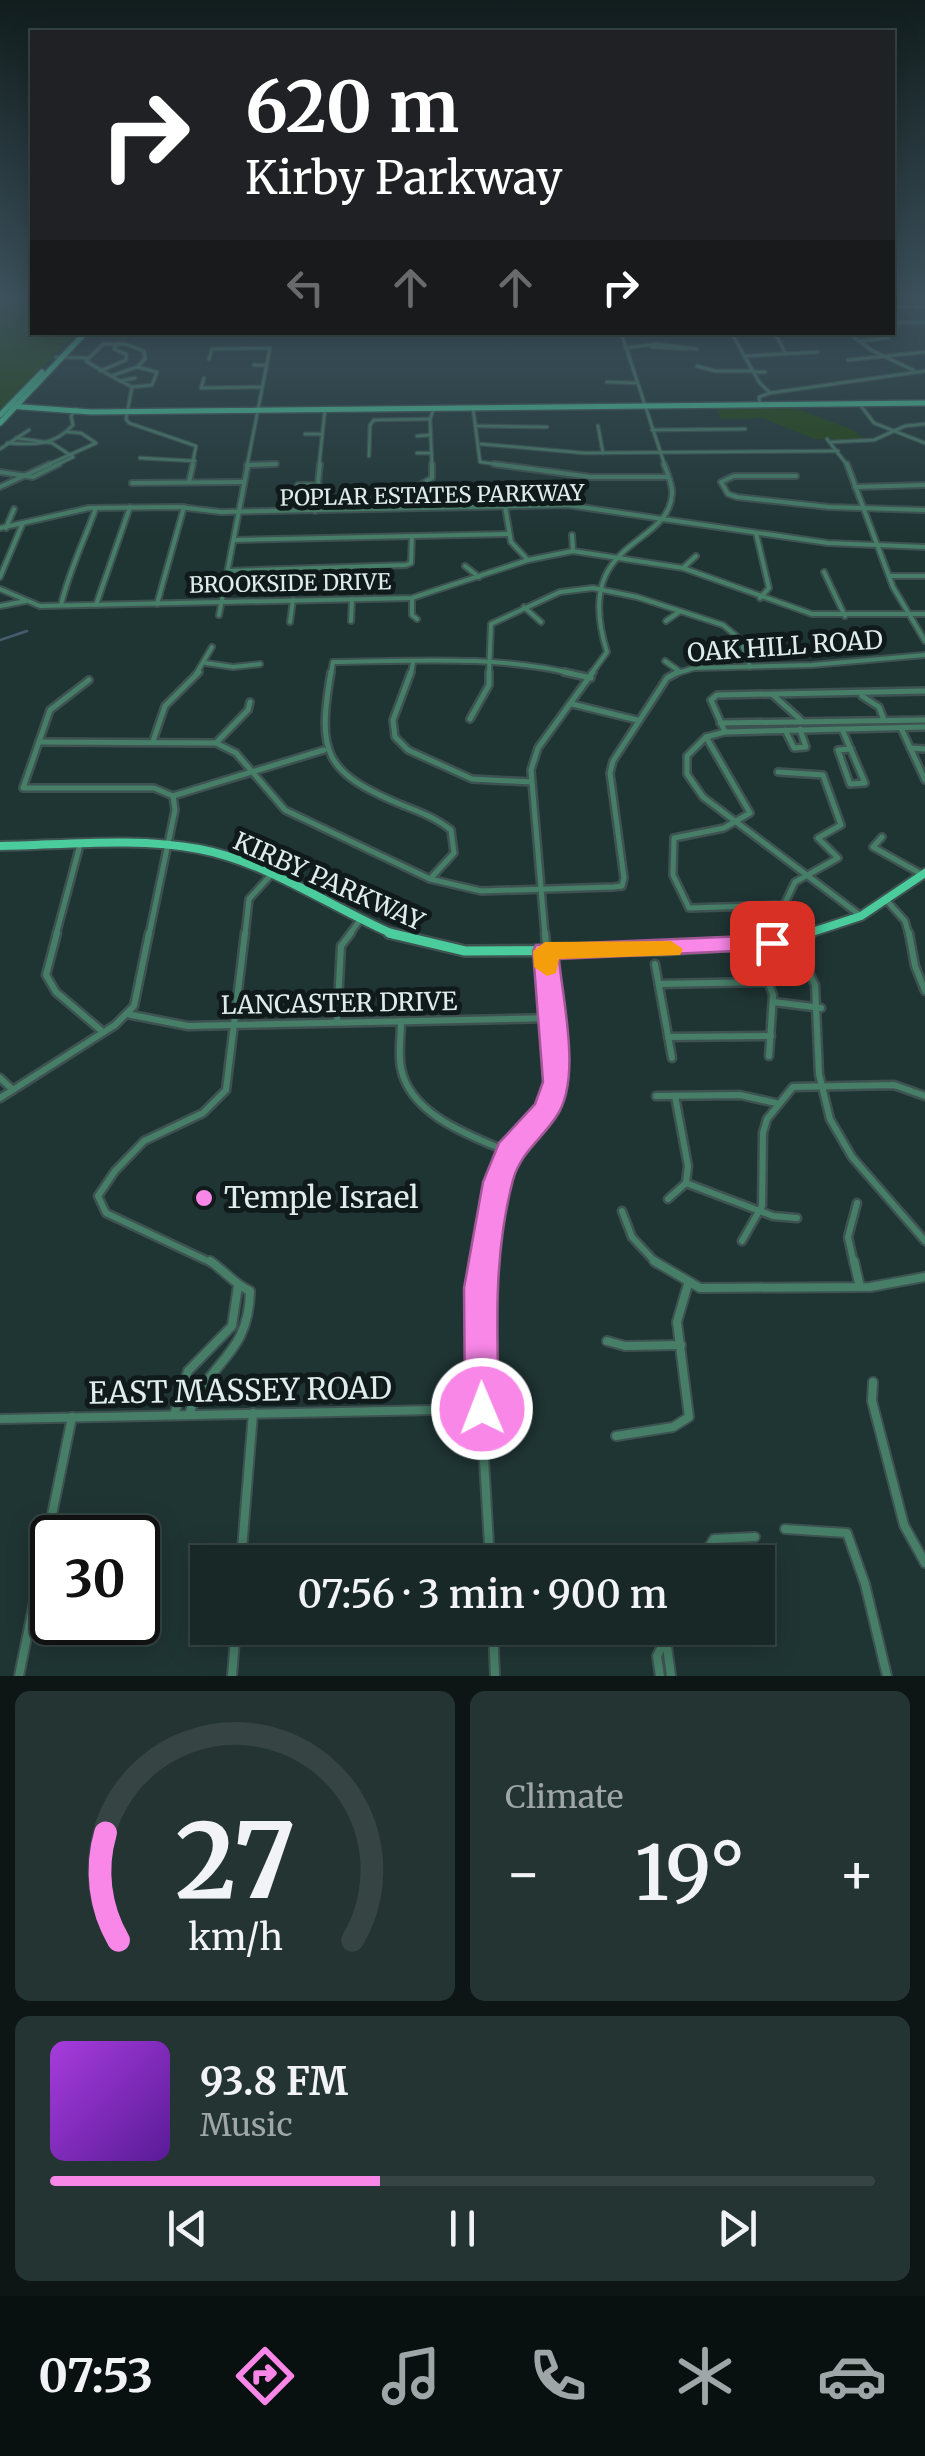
<!DOCTYPE html>
<html lang="en">
<head>
<meta charset="utf-8">
<style>
	body { margin:0; font-family:Merriweather,serif; background:#243433; color:#f1f3f6; height:100vh; display:flex; flex-direction:column; font-size:38px; white-space:nowrap }
	* { box-sizing:border-box; margin:0 }
	p { font-size:32px; color:#9ea6a7 }
	.icon { flex:none; width:55px; height:55px; fill:none; stroke:currentColor; stroke-width:2; stroke-linecap:round; stroke-linejoin:round }
	.map { position:relative; height:1676px; overflow:hidden }
	.details { display:flex; flex-direction:column; gap:15px; padding:15px; background:#0d1615; flex:1 }
	.details>* { flex:none }
	.guide { position:absolute; left:30px; top:30px; width:865px; height:305px; border-radius:0px; box-shadow:0 5px 25px #0003,0 0 0 2px #364444; background:#202124; color:#fff; overflow:hidden }
	.speed { position:absolute; left:30px; top:1515px; display:flex; gap:20px; font-size:50px; font-weight:700; text-align:center }
	.speed>* { display:grid; place-content:center; width:130px; height:130px; border-radius:50%; background:#172827; box-shadow:0 5px 25px #0003,0 0 0 2px #364444; line-height:1 }
	.speed .limit { border:5px solid #111; border-radius:15px; background:#fff; color:#111 }
	.pin { position:absolute; display:grid; place-items:center; width:85px; height:85px; color:#fff; margin:-42px; border-radius:20px; box-shadow:0 5px 15px #0006 }
	.me { position:absolute; width:110px; margin:-55px; rotate:359deg; stroke-linejoin:round; filter:drop-shadow(0 0 8px #0008) }
	.turn { display:flex; align-items:center; gap:35px; height:210px; padding:0 50px; font-size:45px }
	.turn .icon { width:130px; height:130px; stroke-width:2.5 }
	.turn b { display:block; font-size:70px; line-height:85px }
	.lanes { display:flex; align-items:center; height:95px; padding:0 50px; background:#0003; justify-content:center; gap:50px; direction:ltr }
	.lanes .off { opacity:.35 }
	.big { font-size:75px; font-weight:600; line-height:1.1 }
	.details .widget { flex:1; display:flex; flex-direction:column; justify-content:center; gap:15px; min-width:0; padding:0 35px; border-radius:15px; background:#243433 }
	.details .dial { align-items:center; gap:0 }
	.dial svg { height:260px; overflow:visible; fill:none; stroke:#364444; stroke-width:7; stroke-linecap:round; text-anchor:middle }
	.dial text { fill:#f1f3f6; stroke:none }
	.song { display:flex; align-items:center; gap:30px }
	.cover { width:120px; height:120px; border-radius:15px; background:linear-gradient(135deg,hsl(280 70% 55%),hsl(270 70% 35%)) }
	.played { height:10px; border-radius:5px; background:linear-gradient(90deg,#f987e8 40%,#364444 40%) }
	.keys { display:flex; justify-content:space-around; direction:ltr }
	.heat { display:flex; justify-content:space-between; align-items:center; font-size:55px; direction:ltr }
	.details .tiles { flex:1; display:grid; gap:15px; grid-template-columns:1fr 1fr }
	.widget:last-child { grid-column:span 2 }
	.trip { position:absolute; left:190px; top:1545px; width:585px; height:100px; border-radius:0px; background:#172827; box-shadow:0 5px 25px #0003,0 0 0 2px #364444; font-weight:600; line-height:100px; text-align:center }
	.dock { display:flex; height:160px; justify-content:space-around; align-items:center; background:#091010; color:#9ea6a7 }
	.dock .icon { width:70px; height:70px }
	.dock .on { color:#f987e8 }
	.dock b { font-size:45px; color:#f1f3f6 }
	.map>svg:first-child { display:block }
	.green { fill:#21450e }
	.lines { fill:none; stroke-linecap:round; stroke-linejoin:round }
	.stream { stroke:#465d6f; stroke-width:2.5 }
	.minor-far4-casing { stroke:#3e5251; stroke-width:5 }
	.minor-far3-casing { stroke:#3e5251; stroke-width:8 }
	.minor-far2-casing { stroke:#3e5251; stroke-width:10 }
	.minor-far1-casing { stroke:#3e5251; stroke-width:11 }
	.minor-casing { stroke:#3e5251; stroke-width:12 }
	.major-far2-casing { stroke:#3e5251; stroke-width:8 }
	.major-far1-casing { stroke:#3e5251; stroke-width:12 }
	.major-casing { stroke:#3e5251; stroke-width:14 }
	.minor-far4 { stroke:#467e67; stroke-width:2.5 }
	.minor-far3 { stroke:#467e67; stroke-width:4 }
	.minor-far2 { stroke:#467e67; stroke-width:5 }
	.minor-far1 { stroke:#467e67; stroke-width:6 }
	.minor { stroke:#467e67; stroke-width:8 }
	.major-far2 { stroke:#4acc9d; stroke-width:5 }
	.major-far1 { stroke:#4acc9d; stroke-width:8 }
	.major { stroke:#4acc9d; stroke-width:9 }
	.route { fill:#f987e8; stroke:#a25897; stroke-width:2.5 }
	.slow { fill:#f59e0b }
	.poi-dot { fill:#f987e8; stroke:#111a1a; stroke-width:4 }
	.labels { text-anchor:middle; stroke-width:10; stroke-linejoin:round; paint-order:stroke }
	.far-street-label { font-size:22px; fill:#dfecec; stroke:#111a1a }
	.street-label { font-size:25px; fill:#dfecec; stroke:#111a1a }
	.near-poi-label { font-size:30px; fill:#dfecec; stroke:#111a1a; text-anchor:start }
	.near-street-label { font-size:30px; fill:#dfecec; stroke:#111a1a }
</style>
</head>
<body>
<div class="map">
<svg width="925" height="1676" viewBox="0 0 925 1676">
	<rect width="100%" height="100%" fill="#1f3534"/>
	<!-- green -->
	<g class="green">
		<polygon points="0,300 32,300 32,332 76,333 0,412"/>
		<polygon points="790,406 853,430 866,440 815,439 762,418 722,419 715,407"/>
	</g>
	<g class="lines">
		<!-- stream -->
		<polyline class="stream" points="0,640 27,631"/>
		<defs>
			<g id="minor-far4">
				<polyline points="892,307 925,307"/>
				<polyline points="892,323 925,322"/>
				<polyline points="621,332 665,466"/>
				<polyline points="731,332 759,382 770,393"/>
				<polyline points="774,332 786,354"/>
				<polyline points="847,332 871,350 913,370"/>
				<polyline points="859,341 888,338"/>
				<polygon points="103,344 125,344 144,351 145,359 137,367 111,376 86,361"/>
				<polyline points="652,347 687,349"/>
				<polyline points="625,348 657,344 697,349"/>
				<polyline points="746,356 818,352"/>
				<polyline points="56,357 87,358"/>
				<polyline points="209,359 212,349 270,348 247,466"/>
				<polyline points="848,360 925,352"/>
				<polyline points="254,365 266,365"/>
				<polyline points="697,366 715,371 753,371"/>
				<polyline points="100,371 126,360 126,354 114,349 118,343"/>
				<polyline points="754,372 765,372"/>
				<polyline points="111,376 132,387 126,419 129,423 196,446 192,466"/>
				<polyline points="204,378 201,388 262,387"/>
				<polyline points="120,381 135,378"/>
				<polyline points="607,382 636,383"/>
				<polyline points="132,387 152,385 157,372 137,367"/>
				<polyline points="858,402 874,423 925,443"/>
				<polyline points="760,405 759,397 770,393 925,371"/>
				<polyline points="473,408 480,462 512,466"/>
				<polyline points="374,420 430,419"/>
				<polyline points="477,426 547,427"/>
				<polyline points="598,426 603,453"/>
				<polyline points="652,430 745,429"/>
				<polyline points="305,434 322,434"/>
				<polyline points="417,436 431,435"/>
				<polyline points="16,438 52,443 73,457 54,466"/>
				<polyline points="827,439 848,466"/>
				<polyline points="832,442 874,440 905,426 925,424"/>
				<path d="M 7,443 C 34,445 54,446 73,425 L 71,416 L 76,409"/>
				<polyline points="481,444 584,453 838,451"/>
				<polyline points="0,449 29,430"/>
				<polyline points="417,453 431,453"/>
				<polyline points="369,456 370,425 374,420"/>
				<polyline points="140,458 195,461"/>
				<polyline points="247,465 276,464"/>
				<polyline points="45,466 96,443 81,433 68,432"/>
				<polyline points="319,466 325,409"/>
				<polyline points="432,466 430,419 434,408"/>
			</g>
			<g id="minor-far3">
				<polyline points="494,464 591,477 668,477"/>
				<polyline points="847,464 893,587 925,641"/>
				<polyline points="247,465 276,464"/>
				<polyline points="0,472 33,477 59,464"/>
				<polyline points="796,476 734,476 721,482 728,494 737,497 829,507 925,510"/>
				<polyline points="189,482 193,464"/>
				<polyline points="132,483 244,482"/>
				<polyline points="423,483 432,478 432,464"/>
				<polyline points="298,485 318,485"/>
				<polyline points="0,487 50,464"/>
				<polyline points="855,487 925,485"/>
				<polyline points="505,506 511,542 528,560"/>
				<polyline points="315,511 320,464"/>
				<polyline points="0,528 89,508 179,507 221,512 567,505 828,543 925,547"/>
				<polyline points="6,528 14,509"/>
				<polyline points="756,533 769,588 760,598"/>
				<polyline points="572,535 573,551"/>
				<polyline points="234,540 508,534"/>
				<polyline points="465,566 479,577"/>
				<polyline points="683,568 696,556"/>
				<polyline points="228,571 406,565 411,563 412,536"/>
				<polyline points="824,572 845,616"/>
				<polyline points="890,576 925,576"/>
				<polyline points="0,577 22,525"/>
				<polyline points="0,589 40,606 412,598 528,560 573,551 683,568 812,614 925,614"/>
				<polyline points="412,599 412,615 417,619"/>
				<polyline points="157,604 184,507"/>
				<path d="M 61,605 C 69,571 84,541 96,508"/>
				<polyline points="96,605 130,507"/>
				<polyline points="0,606 26,601"/>
				<polyline points="524,607 541,622"/>
				<polyline points="219,615 248,464"/>
				<polyline points="351,621 352,599"/>
				<polyline points="666,621 679,612"/>
				<polyline points="290,622 293,600"/>
				<polyline points="665,661 679,671"/>
				<polyline points="206,663 233,667 260,664"/>
				<polyline points="196,674 212,647"/>
				<path d="M 331,674 L 333,662 C 414,661 495,655 574,674"/>
				<polyline points="411,674 413,662"/>
				<polyline points="489,674 491,624 560,592 593,588 637,597 723,625 740,639 750,667"/>
				<path d="M 591,674 L 607,652 C 571,537 669,549 672,494 C 673,485 667,472 664,464"/>
				<polyline points="674,674 694,668 812,665 925,655"/>
			</g>
			<g id="minor-far2">
				<path d="M 331,672 C 317,754 324,772 402,805 C 420,812 436,818 451,830 L 454,853 L 430,879"/>
				<polyline points="411,672 393,720 395,737 408,750 472,779 531,782"/>
				<polyline points="564,672 591,678"/>
				<polyline points="89,680 50,710 23,788 154,788 173,796 324,750"/>
				<polyline points="773,695 801,720"/>
				<polyline points="862,696 879,707 884,720"/>
				<polyline points="572,704 637,720"/>
				<polyline points="470,719 489,685 489,672"/>
				<polyline points="720,723 925,720"/>
				<polyline points="901,728 925,780"/>
				<polyline points="842,729 865,783 850,784 838,750 851,749"/>
				<polyline points="785,730 794,748 806,747 800,729"/>
				<polyline points="725,732 711,700 717,695 925,691"/>
				<polyline points="706,737 750,813 724,828 674,838 673,875 689,908 784,905 795,882 838,858 818,838 841,825 823,775 778,772"/>
				<polyline points="153,741 165,706 199,672"/>
				<polyline points="39,742 216,743 236,753 285,810 430,879 481,891 613,887 622,886 624,878 610,773 613,761 667,678 678,672"/>
				<polyline points="216,743 248,710 250,702"/>
				<polyline points="910,748 925,749"/>
				<polyline points="882,837 873,847 923,875"/>
				<polyline points="887,901 905,921 909,935"/>
				<polyline points="861,916 703,797 687,774 687,756 706,737 725,732 925,727"/>
				<polyline points="56,935 80,845"/>
				<polyline points="149,935 175,810 173,796"/>
				<polyline points="245,935 249,899 270,876"/>
				<polyline points="349,935 360,920"/>
				<polyline points="545,935 531,770 538,748 593,672"/>
			</g>
			<g id="minor-far1">
				<polyline points="57,933 46,975 56,992 103,1032"/>
				<polyline points="909,933 915,966 925,991"/>
				<polyline points="794,941 815,985 819,1074 830,1119 852,1157 925,1241"/>
				<polyline points="761,961 773,995 769,1056"/>
				<polyline points="655,964 672,1058"/>
				<polyline points="659,984 770,982"/>
				<polyline points="774,1002 821,1008"/>
				<polyline points="127,1014 188,1026 552,1018"/>
				<path d="M 401,1021 C 401,1037 398,1053 401,1068 C 410,1115 471,1136 509,1152"/>
				<polyline points="337,1022 341,946 351,933"/>
				<polyline points="668,1037 771,1036"/>
				<polyline points="0,1078 13,1090"/>
				<polyline points="656,1096 740,1095 776,1103"/>
				<polyline points="675,1096 688,1166 686,1183"/>
				<polyline points="0,1098 115,1025 134,1006 149,933"/>
				<polyline points="686,1183 773,1216 797,1218"/>
				<polyline points="668,1199 686,1183"/>
				<polyline points="622,1211 632,1237 657,1264"/>
				<polyline points="742,1241 762,1206 763,1133 767,1119 793,1087 894,1085 925,1096"/>
				<polyline points="214,1264 106,1213 98,1196 115,1171 144,1141 203,1113 226,1090 245,933"/>
				<polyline points="483,1264 503,1167 548,1103 557,1073 545,933"/>
				<polyline points="854,1264 848,1237 857,1203"/>
			</g>
			<g id="minor">
				<polyline points="483,1261 478,1357 490,1562"/>
				<polyline points="654,1261 700,1288 870,1287 925,1277"/>
				<polyline points="854,1261 860,1287"/>
				<polyline points="607,1341 625,1346 681,1345"/>
				<polyline points="873,1382 872,1401 904,1525 925,1563"/>
				<path d="M 189,1414 C 209,1360 249,1356 250,1291 C 235,1285 225,1271 210,1261"/>
				<polyline points="174,1415 188,1371 232,1326 238,1286"/>
				<polyline points="0,1419 482,1409"/>
				<polyline points="616,1436 673,1427 689,1417 677,1322 688,1284"/>
				<polyline points="785,1529 847,1533 865,1584 887,1676"/>
				<polyline points="707,1550 710,1562"/>
				<polyline points="489,1555 707,1550 714,1539 755,1537"/>
				<polyline points="241,1562 253,1413"/>
				<polyline points="493,1628 495,1676"/>
				<polyline points="560,1628 561,1634"/>
				<polyline points="666,1639 671,1676"/>
				<polyline points="19,1676 72,1417"/>
				<polyline points="232,1676 236,1628"/>
				<polyline points="660,1676 657,1656 671,1628"/>
			</g>
			<g id="major-far2">
				<polyline points="9,406 91,412 925,403"/>
				<polyline points="0,415 42,372"/>
				<polyline points="0,423 86,332"/>
			</g>
			<g id="major-far1">
				<path d="M 0,846 C 65,845 135,837 199,849 C 268,862 332,908 395,935"/>
				<polyline points="803,935 861,916 925,873"/>
			</g>
			<polyline id="major" points="389,933 465,951 660,950 783,942 811,933"/>
		</defs>
		<!-- minor-far4 casing -->
		<use href="#minor-far4" class="minor-far4-casing"/>
		<!-- minor-far3 casing -->
		<use href="#minor-far3" class="minor-far3-casing"/>
		<!-- minor-far2 casing -->
		<use href="#minor-far2" class="minor-far2-casing"/>
		<!-- minor-far1 casing -->
		<use href="#minor-far1" class="minor-far1-casing"/>
		<!-- minor casing -->
		<use href="#minor" class="minor-casing"/>
		<!-- major-far2 casing -->
		<use href="#major-far2" class="major-far2-casing"/>
		<!-- major-far1 casing -->
		<use href="#major-far1" class="major-far1-casing"/>
		<!-- major casing -->
		<use href="#major" class="major-casing"/>
		<!-- minor-far4 -->
		<use href="#minor-far4" class="minor-far4"/>
		<!-- minor-far3 -->
		<use href="#minor-far3" class="minor-far3"/>
		<!-- minor-far2 -->
		<use href="#minor-far2" class="minor-far2"/>
		<!-- minor-far1 -->
		<use href="#minor-far1" class="minor-far1"/>
		<!-- minor -->
		<use href="#minor" class="minor"/>
		<!-- major-far2 -->
		<use href="#major-far2" class="major-far2"/>
		<!-- major-far1 -->
		<use href="#major-far1" class="major-far1"/>
		<!-- major -->
		<use href="#major" class="major"/>
	</g>
	<!-- sky -->
	<linearGradient id="sky" x2="0" y2="1"><stop stop-color="#111d1d"/><stop offset="0.56" stop-color="#3c515c"/><stop offset="1" stop-color="#3c515c" stop-opacity="0"/></linearGradient>
	<rect width="925" height="535" fill="url(#sky)"/>
	<!-- route -->
	<path class="route" d="M 772,935 L 785,943 L 781,949 L 559,959 C 563,1003 582,1080 556,1117 C 541,1140 521,1152 513,1180 C 493,1255 497,1333 499,1409 L 494,1420 L 482,1425 L 470,1420 L 465,1409 L 464,1288 L 483,1182 L 499,1143 L 535,1104 L 543,1082 L 533,951 L 536,945 Z"/>
	<!-- slow -->
	<polygon class="slow" points="671,941 683,949 680,955 559,959 556,973 547,976 534,967 533,951 545,942"/>
	<!-- markers -->
	<circle class="poi-dot" cx="204" cy="1198" r="10"/>
	<g class="labels">
		<!-- far-street labels -->
		<g class="far-street-label">
			<text transform="translate(432 495) rotate(-1)" y="8">POPLAR ESTATES PARKWAY</text>
			<text transform="translate(290 583) rotate(-1)" y="8">BROOKSIDE DRIVE</text>
		</g>
		<!-- street labels -->
		<g class="street-label">
			<text transform="translate(785 646) rotate(-4)" y="9">OAK HILL ROAD</text>
			<text transform="translate(329 881) rotate(24)" y="9">KIRBY PARKWAY</text>
			<text transform="translate(339 1003) rotate(-1)" y="9">LANCASTER DRIVE</text>
		</g>
		<!-- near-poi labels -->
		<g class="near-poi-label">
			<text x="224" y="1208">Temple Israel</text>
		</g>
		<!-- near-street labels -->
		<g class="near-street-label">
			<text transform="translate(240 1391) rotate(-1)" y="10">EAST MASSEY ROAD</text>
		</g>
	</g>
</svg>
<div class="speed"><div class="limit">30</div></div>
<div class="pin" style="left:772px;top:943px;background:#d93025"><svg class="icon" aria-label="arrive" viewBox="0 0 24 24"><path d="M6 21V4h12l-3 4 3 4H6"/></svg></div>
<svg class="me" style="left:482px;top:1409px" viewBox="-20 -20 40 40"><circle r="17" fill="#f987e8" stroke="#fff" stroke-width="3"/><path d="M0-11L8 9 0 5-8 9z" fill="#fff"/></svg>
<div class="trip">07:56 · 3 min · 900 m</div>
<div class="guide">
<div class="turn"><svg class="icon" aria-label="right" viewBox="0 0 24 24"><path d="M7 20v-9h11M14 6l5 5-5 5"/></svg><div><b>620 m</b>Kirby Parkway</div></div>
<div class="lanes"><svg class="icon off" aria-label="left" viewBox="0 0 24 24"><path d="M17 20v-9H6M10 6l-5 5 5 5"/></svg><svg class="icon off" aria-label="ahead" viewBox="0 0 24 24"><path d="M12 20V5M6 11l6-6 6 6"/></svg><svg class="icon off" aria-label="ahead" viewBox="0 0 24 24"><path d="M12 20V5M6 11l6-6 6 6"/></svg><svg class="icon" aria-label="right" viewBox="0 0 24 24"><path d="M7 20v-9h11M14 6l5 5-5 5"/></svg></div>
</div>
</div>
<section class="details">
<div class="tiles">
<div class="widget dial"><svg viewBox="0 0 100 80">
<path d="M14 69A42 42 0 1 1 86 69"/>
<path d="M14 69A42 42 0 0 1 10 36" stroke="#f987e8"/>
<text x="50" y="56" font-size="32" font-weight="700">27</text>
<text x="50" y="72" font-size="11">km/h</text>
</svg></div>
<div class="widget"><p>Climate</p>
<div class="heat"><a>−</a><b class="big">19°</b><a>+</a></div>
</div>
<div class="widget">
<div class="song"><i class="cover"></i><div><b>93.8 FM</b><p>Music</p></div></div>
<div class="played"></div>
<div class="keys"><svg class="icon" aria-label="previous" viewBox="0 0 24 24"><path d="M18 5L8 12l10 7zM5 5v14"/></svg><svg class="icon" aria-label="pause" viewBox="0 0 24 24"><path d="M8 5v14M16 5v14"/></svg><svg class="icon" aria-label="next" viewBox="0 0 24 24"><path d="M6 5l10 7-10 7zM19 5v14"/></svg></div>
</div>
</div>
</section>
<nav class="dock">
<b>07:53</b>
<svg class="icon on" aria-label="directions" viewBox="0 0 24 24"><path d="M12 3l9 9-9 9-9-9zM9 14v-3h6M13 9l2 2-2 2"/></svg>
<svg class="icon" aria-label="music" viewBox="0 0 24 24"><path d="M9 18V5l10-2v13"/><circle cx="6" cy="18" r="3"/><circle cx="16" cy="16" r="3"/></svg>
<svg class="icon" aria-label="phone" viewBox="0 0 24 24"><path d="M5 4h4l2 5-3 2q2 4 5 5l2-3 5 2v4C11 20 4 13 5 4z"/></svg>
<svg class="icon" aria-label="climate" viewBox="0 0 24 24"><path d="M12 3v18M4 7l16 10M4 17L20 7"/></svg>
<svg class="icon" aria-label="car" viewBox="0 0 24 24"><path d="M5 17H2v-5l4-1 3-4h7l3 4 3 1v5h-3M9 17h6M6 11h13"/><circle cx="7" cy="17" r="2"/><circle cx="17" cy="17" r="2"/></svg>
</nav>
</body>
</html>
